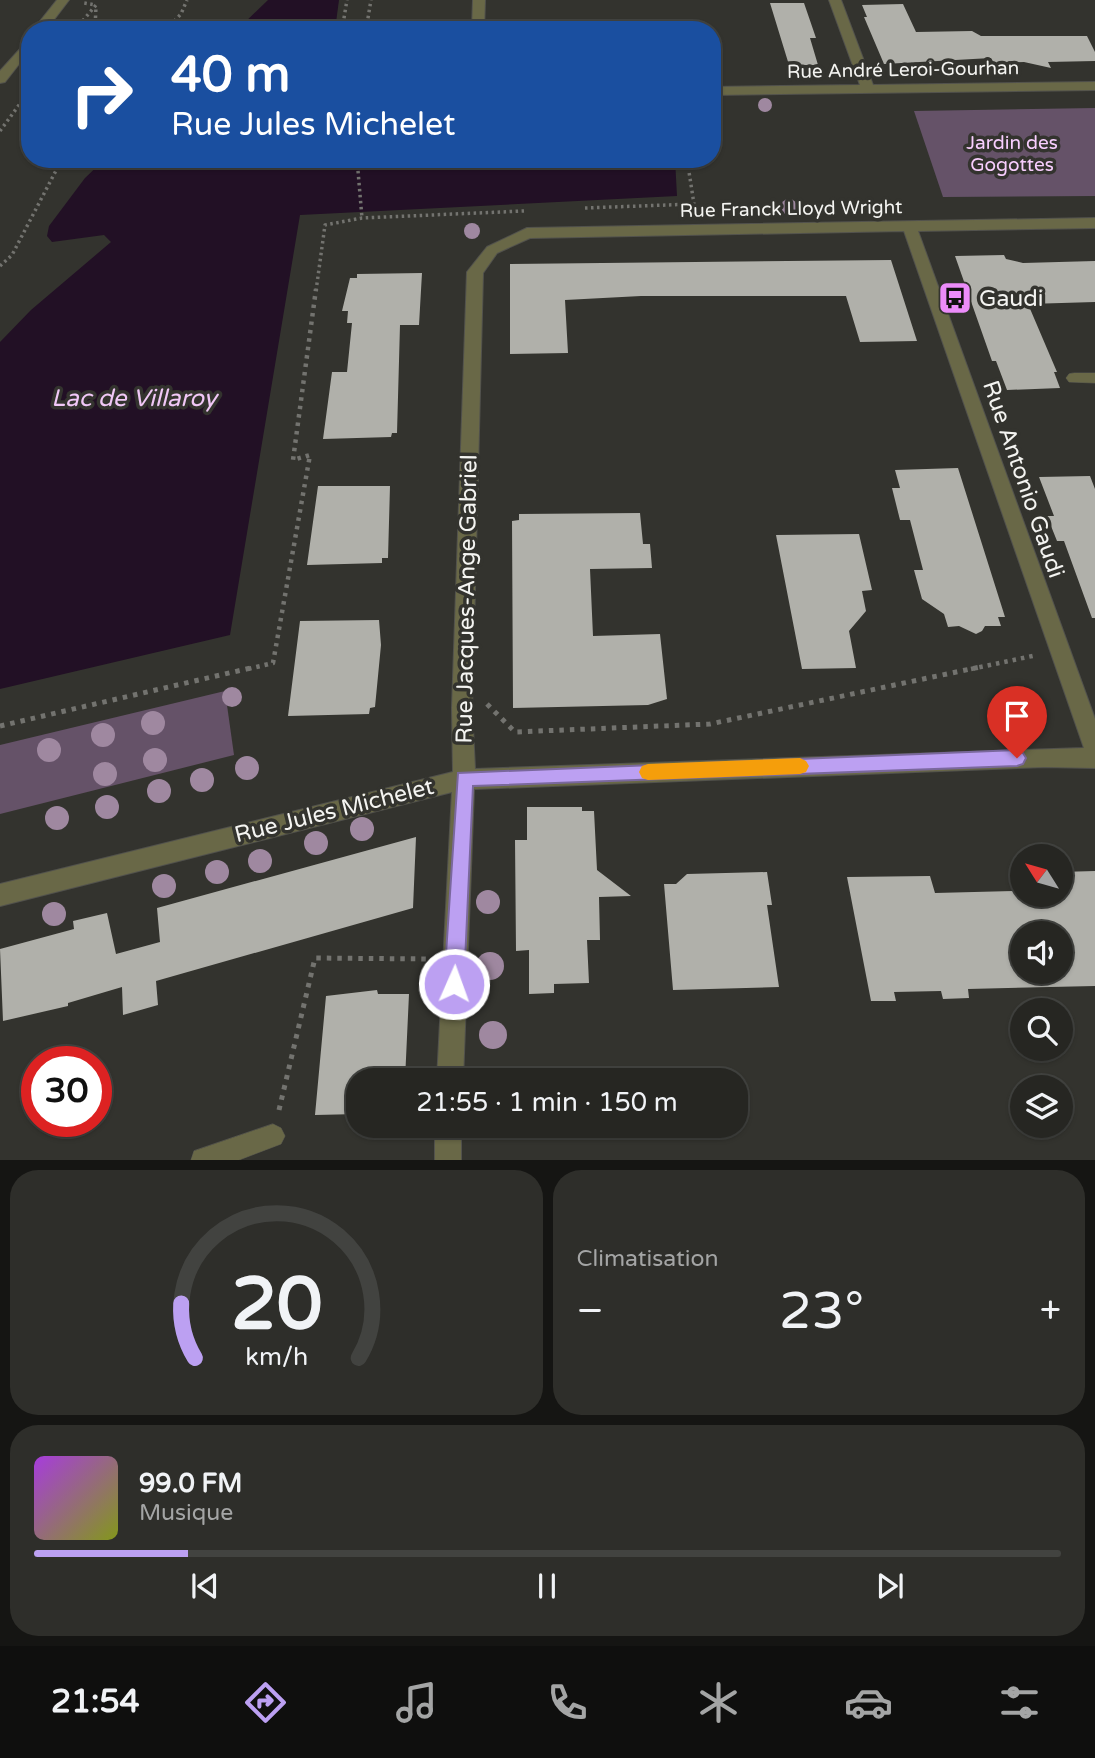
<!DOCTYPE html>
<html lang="fr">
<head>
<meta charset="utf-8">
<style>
	body { margin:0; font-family:"Varela Round",sans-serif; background:#2e2e2a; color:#f1f3f6; height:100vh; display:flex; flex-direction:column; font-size:26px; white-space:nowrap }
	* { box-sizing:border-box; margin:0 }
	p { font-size:23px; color:#a4a5a5 }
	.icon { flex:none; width:38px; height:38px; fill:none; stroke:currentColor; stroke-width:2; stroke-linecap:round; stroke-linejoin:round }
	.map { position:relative; height:1160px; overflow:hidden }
	.details { display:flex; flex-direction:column; gap:10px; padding:10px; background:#151513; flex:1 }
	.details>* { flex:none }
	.banner { position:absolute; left:21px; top:21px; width:700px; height:147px; border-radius:28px; box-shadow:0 2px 5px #0004,0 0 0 2px #424340; background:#1a4fa0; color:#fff; overflow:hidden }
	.needle { width:46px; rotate:307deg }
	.buttons { position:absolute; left:1010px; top:844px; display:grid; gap:14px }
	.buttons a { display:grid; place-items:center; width:63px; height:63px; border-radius:50%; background:#262622; box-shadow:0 2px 5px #0004,0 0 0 2px #424340; font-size:35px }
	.speed { position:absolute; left:21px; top:1046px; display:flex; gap:14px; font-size:35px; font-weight:700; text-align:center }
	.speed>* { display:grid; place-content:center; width:91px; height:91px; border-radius:50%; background:#262622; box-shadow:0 2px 5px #0004,0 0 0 2px #424340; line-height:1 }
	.speed .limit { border:10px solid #d22; background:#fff; color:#111 }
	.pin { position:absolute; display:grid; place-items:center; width:60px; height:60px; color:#fff; margin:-72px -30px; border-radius:50% 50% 50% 0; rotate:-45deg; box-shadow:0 0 7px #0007 }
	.pin .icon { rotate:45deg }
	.me { position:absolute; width:77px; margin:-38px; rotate:2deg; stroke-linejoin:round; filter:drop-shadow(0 0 5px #0008) }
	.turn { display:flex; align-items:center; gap:24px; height:147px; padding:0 35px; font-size:32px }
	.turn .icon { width:91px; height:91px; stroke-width:2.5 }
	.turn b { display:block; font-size:49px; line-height:60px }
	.big { font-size:52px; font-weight:600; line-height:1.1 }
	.details .card { flex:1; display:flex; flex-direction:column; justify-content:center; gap:10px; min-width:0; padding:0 24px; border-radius:28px; background:#2e2e2a }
	.details .dial { align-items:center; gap:0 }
	.dial svg { height:182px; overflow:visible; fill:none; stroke:#424340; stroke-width:7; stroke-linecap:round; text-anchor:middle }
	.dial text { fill:#f1f3f6; stroke:none }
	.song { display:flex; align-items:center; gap:21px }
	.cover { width:84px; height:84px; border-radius:10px; background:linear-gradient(135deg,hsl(280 70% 55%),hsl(70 70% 35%)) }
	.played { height:7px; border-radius:4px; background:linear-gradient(90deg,#bca0f2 15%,#424340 15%) }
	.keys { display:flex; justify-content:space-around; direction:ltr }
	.heat { display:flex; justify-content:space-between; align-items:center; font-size:38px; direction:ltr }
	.details .tiles { flex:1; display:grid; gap:10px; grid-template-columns:1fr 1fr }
	.card:last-child { grid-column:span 2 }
	.trip { position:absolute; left:346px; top:1068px; width:402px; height:70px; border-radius:28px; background:#262622; box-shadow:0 2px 5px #0004,0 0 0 2px #424340; font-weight:600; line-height:70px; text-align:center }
	.menu { display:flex; height:112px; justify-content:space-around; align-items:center; background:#0f0f0e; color:#a4a5a5 }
	.menu .icon { width:49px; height:49px }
	.menu .active { color:#bca0f2 }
	.menu b { font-size:32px; color:#f1f3f6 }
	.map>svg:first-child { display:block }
	.green { fill:#655268 }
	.water { fill:#221025 }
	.building { fill:#b0b0aa; fill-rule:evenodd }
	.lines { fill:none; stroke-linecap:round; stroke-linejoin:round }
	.service-casing { stroke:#52524d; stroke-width:1 }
	.minor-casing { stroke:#52524d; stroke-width:2 }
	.tertiary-casing { stroke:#52524d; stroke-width:2 }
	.path-far2 { stroke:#73736f; stroke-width:3.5; stroke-dasharray:2.5 3.5; stroke-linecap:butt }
	.path-far1 { stroke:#73736f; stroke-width:4.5; stroke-dasharray:3.5 5; stroke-linecap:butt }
	.path { stroke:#73736f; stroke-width:5; stroke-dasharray:4.5 6; stroke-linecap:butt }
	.service { fill:#696847; fill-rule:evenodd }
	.minor { fill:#696847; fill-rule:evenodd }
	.tertiary { fill:#696847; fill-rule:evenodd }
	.tree { fill:#9f88a0 }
	.route { fill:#bca0f2; stroke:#7a689d; stroke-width:2 }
	.slow { fill:#f59e0b }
	.labels { text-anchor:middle; stroke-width:7; stroke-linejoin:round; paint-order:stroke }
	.far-street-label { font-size:19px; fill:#f4f4f1; stroke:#33332e }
	.far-park-label { font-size:19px; fill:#f8cefe; stroke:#33332e }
	.poi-label { font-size:23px; fill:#f4f4f1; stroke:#33332e; text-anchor:start }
	.street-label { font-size:23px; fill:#f4f4f1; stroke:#33332e }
	.water-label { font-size:24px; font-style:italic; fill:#f0c7f6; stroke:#33332e }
</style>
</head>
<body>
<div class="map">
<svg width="1095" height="1160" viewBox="0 0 1095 1160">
	<rect width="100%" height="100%" fill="#33332e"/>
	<!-- green -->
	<g class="green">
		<polygon points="1095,108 1095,196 943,197 914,111"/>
		<polygon points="225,691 234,755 0,814 0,745"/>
	</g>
	<!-- water -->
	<g class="water">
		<polygon points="268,0 339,0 335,30 237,30"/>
		<polygon points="105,159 675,159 677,196 300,215 230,635 0,689 0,342 31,310 111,242 104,235 52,242 47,236 49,226 85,178"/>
	</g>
	<!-- building -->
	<g class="building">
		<polygon points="770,3 804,3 816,38 810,38 818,65 789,65"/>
		<polygon points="903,4 916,32 972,31 981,36 1087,36 1095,52 1095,61 1048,62 1051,68 1024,62 994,63 991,58 884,64 864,17 867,17 862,5"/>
		<polygon points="1004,255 1006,259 1023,263 1095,261 1095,302 1028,304 1057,372 1054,372 1060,388 1007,390 996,361 992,361 955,256"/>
		<polygon points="891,260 917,341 860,342 846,296 641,296 565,300 568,353 510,354 510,264"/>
		<polygon points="422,273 419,325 400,325 397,433 392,433 391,437 323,439 332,372 347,372 352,323 347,323 348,311 342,311 350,278 357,278 357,274"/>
		<polygon points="958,468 1005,617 998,617 1001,626 985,626 982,631 976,634 959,626 948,627 944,614 922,599 914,570 923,570 910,520 900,520 892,488 900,488 895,470"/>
		<polygon points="1090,476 1095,489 1095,618 1092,618 1064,541 1057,541 1047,516 1054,516 1039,477"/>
		<polygon points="318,486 390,486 388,558 382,558 382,563 307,565"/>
		<polygon points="640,513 643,544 650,544 652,568 590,569 593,636 660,634 667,699 648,705 513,708 512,521 519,520 519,514"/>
		<polygon points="859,534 872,590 862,591 866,611 849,631 856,668 802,669 776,535"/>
		<polygon points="379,620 381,645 375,707 370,708 369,714 288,716 300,621"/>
		<polygon points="527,807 582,807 582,811 594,811 597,870 631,896 599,897 600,940 587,940 589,983 554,984 554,993 529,994 529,950 516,951 515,840 527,840"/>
		<polygon points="416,837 413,908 156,981 158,1005 123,1015 122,987 68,1003 68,1006 3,1021 0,949 74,929 73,921 107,913 116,954 160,942 157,908"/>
		<path d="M 1095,871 L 1095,986 L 968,989 L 969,998 L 943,999 L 941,991 L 894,992 L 896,1001 L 871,1001 L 847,877 L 930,876 L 935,893 L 1013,891 L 1018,874 L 1022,874 L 1022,894 L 1060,894 L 1060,872 ZM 1022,933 L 1060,933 L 1060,971 L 1022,971 Z"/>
		<polygon points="767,872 772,905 767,905 779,987 673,990 664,884 676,884 687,874"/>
		<polygon points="377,990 378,994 409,994 405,1080 359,1080 359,1114 315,1115 326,996"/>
	</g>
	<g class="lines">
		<defs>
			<g id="service">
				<polygon points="1074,373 1095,373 1095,383 1069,382 1066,378 1069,374"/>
				<polygon points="273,1124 281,1128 285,1136 281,1144 239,1160 191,1160 194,1151"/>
			</g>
			<g id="minor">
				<polygon points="473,0 485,0 484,30 472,30"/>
				<polygon points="829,0 841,0 873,85 1095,82 1095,90 712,95 712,87 860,85"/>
				<path d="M 1095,218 L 1095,228 L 918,231 L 1095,719 L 1095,768 L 1045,767 L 474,789 L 463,1080 L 437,1080 L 452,792 L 0,906 L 0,884 L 453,772 L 452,708 L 467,272 L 487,247 L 527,228 ZM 904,231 L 1084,748 L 475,769 L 472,708 L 483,273 L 497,253 L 530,238 Z"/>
				<rect x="435" y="1125" width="26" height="35"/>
			</g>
			<g id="tertiary">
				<polygon points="57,0 69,0 46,30 33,30"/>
				<polygon points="30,38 30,50 5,82 0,83 0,71"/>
			</g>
		</defs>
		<!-- service casing -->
		<use href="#service" class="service-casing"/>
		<!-- minor casing -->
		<use href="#minor" class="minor-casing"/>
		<!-- tertiary casing -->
		<use href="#tertiary" class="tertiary-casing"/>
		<!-- path-far2 -->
		<g class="path-far2">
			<polyline points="75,30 96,5 84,3"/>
			<polyline points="95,30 96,6"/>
			<polyline points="166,30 181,14 187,0"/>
			<polyline points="342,30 347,0"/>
			<polyline points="366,30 371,0"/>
			<polyline points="0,131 30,90"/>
			<polyline points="357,159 362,218"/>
			<polyline points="585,208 694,204 687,159"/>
			<polyline points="0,266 12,255 62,159"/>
			<polyline points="316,291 325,225 362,218 524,211"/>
		</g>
		<!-- path-far1 -->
		<g class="path-far1">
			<polyline points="248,669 273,663 310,455 293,460 316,289"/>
			<polyline points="971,669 1037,655"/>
		</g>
		<!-- path -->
		<g class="path">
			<polyline points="487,704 515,732 710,724 980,667"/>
			<polyline points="0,726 255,667"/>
			<polyline points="279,1110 315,958 430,959"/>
		</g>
		<!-- service -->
		<use href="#service" class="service"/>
		<!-- minor -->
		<use href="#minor" class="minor"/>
		<!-- tertiary -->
		<use href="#tertiary" class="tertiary"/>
	</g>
	<!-- trees -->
	<g class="tree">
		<circle cx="765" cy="105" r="7"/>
		<circle cx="789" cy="207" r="8"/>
		<circle cx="472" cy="231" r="8"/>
		<circle cx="232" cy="697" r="10"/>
		<circle cx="153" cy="723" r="12"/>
		<circle cx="103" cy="735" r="12"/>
		<circle cx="49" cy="750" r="12"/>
		<circle cx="155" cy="760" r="12"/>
		<circle cx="247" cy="768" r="12"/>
		<circle cx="105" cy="774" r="12"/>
		<circle cx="202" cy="780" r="12"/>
		<circle cx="159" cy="791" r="12"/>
		<circle cx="107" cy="807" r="12"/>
		<circle cx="57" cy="818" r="12"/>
		<circle cx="362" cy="829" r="12"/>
		<circle cx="316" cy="843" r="12"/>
		<circle cx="260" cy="861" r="12"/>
		<circle cx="217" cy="872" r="12"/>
		<circle cx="164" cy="886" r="12"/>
		<circle cx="488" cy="902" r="12"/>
		<circle cx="54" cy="914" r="12"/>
		<circle cx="490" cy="966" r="14"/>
		<circle cx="493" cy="1035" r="14"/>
	</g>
	<!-- route -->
	<polygon class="route" points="1017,750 1023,753 1026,758 1023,764 1017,766 473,786 464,984 461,991 454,994 447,991 444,984 458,773"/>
	<!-- slow -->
	<polygon class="slow" points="800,758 806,761 809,766 806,772 800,774 648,780 642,778 639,772 642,766 648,764"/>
	<!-- icons -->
	<defs>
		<symbol id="bus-square" viewBox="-11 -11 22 22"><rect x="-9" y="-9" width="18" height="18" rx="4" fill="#ec8cfa" stroke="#33332e"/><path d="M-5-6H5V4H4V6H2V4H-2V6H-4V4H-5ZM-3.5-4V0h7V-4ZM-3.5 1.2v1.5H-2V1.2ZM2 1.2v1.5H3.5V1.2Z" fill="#111"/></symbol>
	</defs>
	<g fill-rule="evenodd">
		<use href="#bus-square" x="936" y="279" width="38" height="38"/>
	</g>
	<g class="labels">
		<!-- far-street labels -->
		<g class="far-street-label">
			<text transform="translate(903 69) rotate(-1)" y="7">Rue André Leroi-Gourhan</text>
			<text transform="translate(791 208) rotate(-1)" y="7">Rue Franck Lloyd Wright</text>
		</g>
		<!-- far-park labels -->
		<g class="far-park-label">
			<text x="1012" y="149">Jardin des<tspan x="1012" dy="22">Gogottes</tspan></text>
		</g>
		<!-- poi labels -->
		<g class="poi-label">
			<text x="979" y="306">Gaudi</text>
		</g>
		<!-- street labels -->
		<g class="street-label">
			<text transform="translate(1024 479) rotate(71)" y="8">Rue Antonio Gaudi</text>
			<text transform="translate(466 599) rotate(-89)" y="8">Rue Jacques-Ange Gabriel</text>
			<text transform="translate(334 810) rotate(-14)" y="8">Rue Jules Michelet</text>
		</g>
		<!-- water labels -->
		<g class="water-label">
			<text x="134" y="406">Lac de Villaroy</text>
		</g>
	</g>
</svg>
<div class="buttons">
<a><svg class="needle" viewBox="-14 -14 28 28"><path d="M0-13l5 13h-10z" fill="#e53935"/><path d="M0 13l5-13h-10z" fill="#a4a5a5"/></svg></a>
<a><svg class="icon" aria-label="sound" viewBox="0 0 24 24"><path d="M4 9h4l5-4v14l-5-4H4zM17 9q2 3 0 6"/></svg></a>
<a><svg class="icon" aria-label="search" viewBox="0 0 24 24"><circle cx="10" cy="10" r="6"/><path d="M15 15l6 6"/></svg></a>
<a><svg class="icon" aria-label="layers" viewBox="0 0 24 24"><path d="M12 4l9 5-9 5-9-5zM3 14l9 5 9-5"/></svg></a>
</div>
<div class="speed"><div class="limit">30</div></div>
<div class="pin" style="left:1017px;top:758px;background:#d93025"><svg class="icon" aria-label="arrive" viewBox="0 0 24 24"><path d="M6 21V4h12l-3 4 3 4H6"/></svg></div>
<svg class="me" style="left:454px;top:984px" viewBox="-20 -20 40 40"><circle r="17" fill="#bca0f2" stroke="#fff" stroke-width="3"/><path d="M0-11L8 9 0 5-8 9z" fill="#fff"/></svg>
<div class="trip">21:55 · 1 min · 150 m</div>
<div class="banner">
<div class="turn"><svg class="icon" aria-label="right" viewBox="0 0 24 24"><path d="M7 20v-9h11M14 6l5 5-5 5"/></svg><div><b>40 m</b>Rue Jules Michelet</div></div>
</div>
</div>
<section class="details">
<div class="tiles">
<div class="card dial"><svg viewBox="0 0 100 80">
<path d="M14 69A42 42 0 1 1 86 69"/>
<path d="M14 69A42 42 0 0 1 8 45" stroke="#bca0f2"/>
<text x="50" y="56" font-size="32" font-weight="700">20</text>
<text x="50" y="72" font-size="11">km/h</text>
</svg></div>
<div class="card"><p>Climatisation</p>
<div class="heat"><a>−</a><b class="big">23°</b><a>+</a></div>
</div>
<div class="card">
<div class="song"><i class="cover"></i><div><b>99.0 FM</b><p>Musique</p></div></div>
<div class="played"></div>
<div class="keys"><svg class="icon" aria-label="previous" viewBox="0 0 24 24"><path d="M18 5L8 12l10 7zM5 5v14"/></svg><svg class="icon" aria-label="pause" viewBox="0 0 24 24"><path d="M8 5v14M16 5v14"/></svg><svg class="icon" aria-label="next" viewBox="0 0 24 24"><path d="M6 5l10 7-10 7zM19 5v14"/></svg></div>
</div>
</div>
</section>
<nav class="menu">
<b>21:54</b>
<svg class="icon active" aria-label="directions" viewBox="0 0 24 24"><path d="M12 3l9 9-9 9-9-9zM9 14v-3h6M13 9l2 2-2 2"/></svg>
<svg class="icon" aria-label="music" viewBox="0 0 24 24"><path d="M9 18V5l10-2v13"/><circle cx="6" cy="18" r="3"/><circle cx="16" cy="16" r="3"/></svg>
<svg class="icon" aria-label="phone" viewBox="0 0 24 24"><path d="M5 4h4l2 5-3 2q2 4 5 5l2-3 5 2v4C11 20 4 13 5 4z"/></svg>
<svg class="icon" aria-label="climate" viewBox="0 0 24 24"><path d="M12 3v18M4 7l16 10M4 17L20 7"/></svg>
<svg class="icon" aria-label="car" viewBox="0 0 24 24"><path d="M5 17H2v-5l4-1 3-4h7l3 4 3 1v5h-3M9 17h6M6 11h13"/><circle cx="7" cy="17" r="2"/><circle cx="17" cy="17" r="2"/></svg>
<svg class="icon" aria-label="filters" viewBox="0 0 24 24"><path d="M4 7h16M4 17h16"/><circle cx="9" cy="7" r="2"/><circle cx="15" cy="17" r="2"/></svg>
</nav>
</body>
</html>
